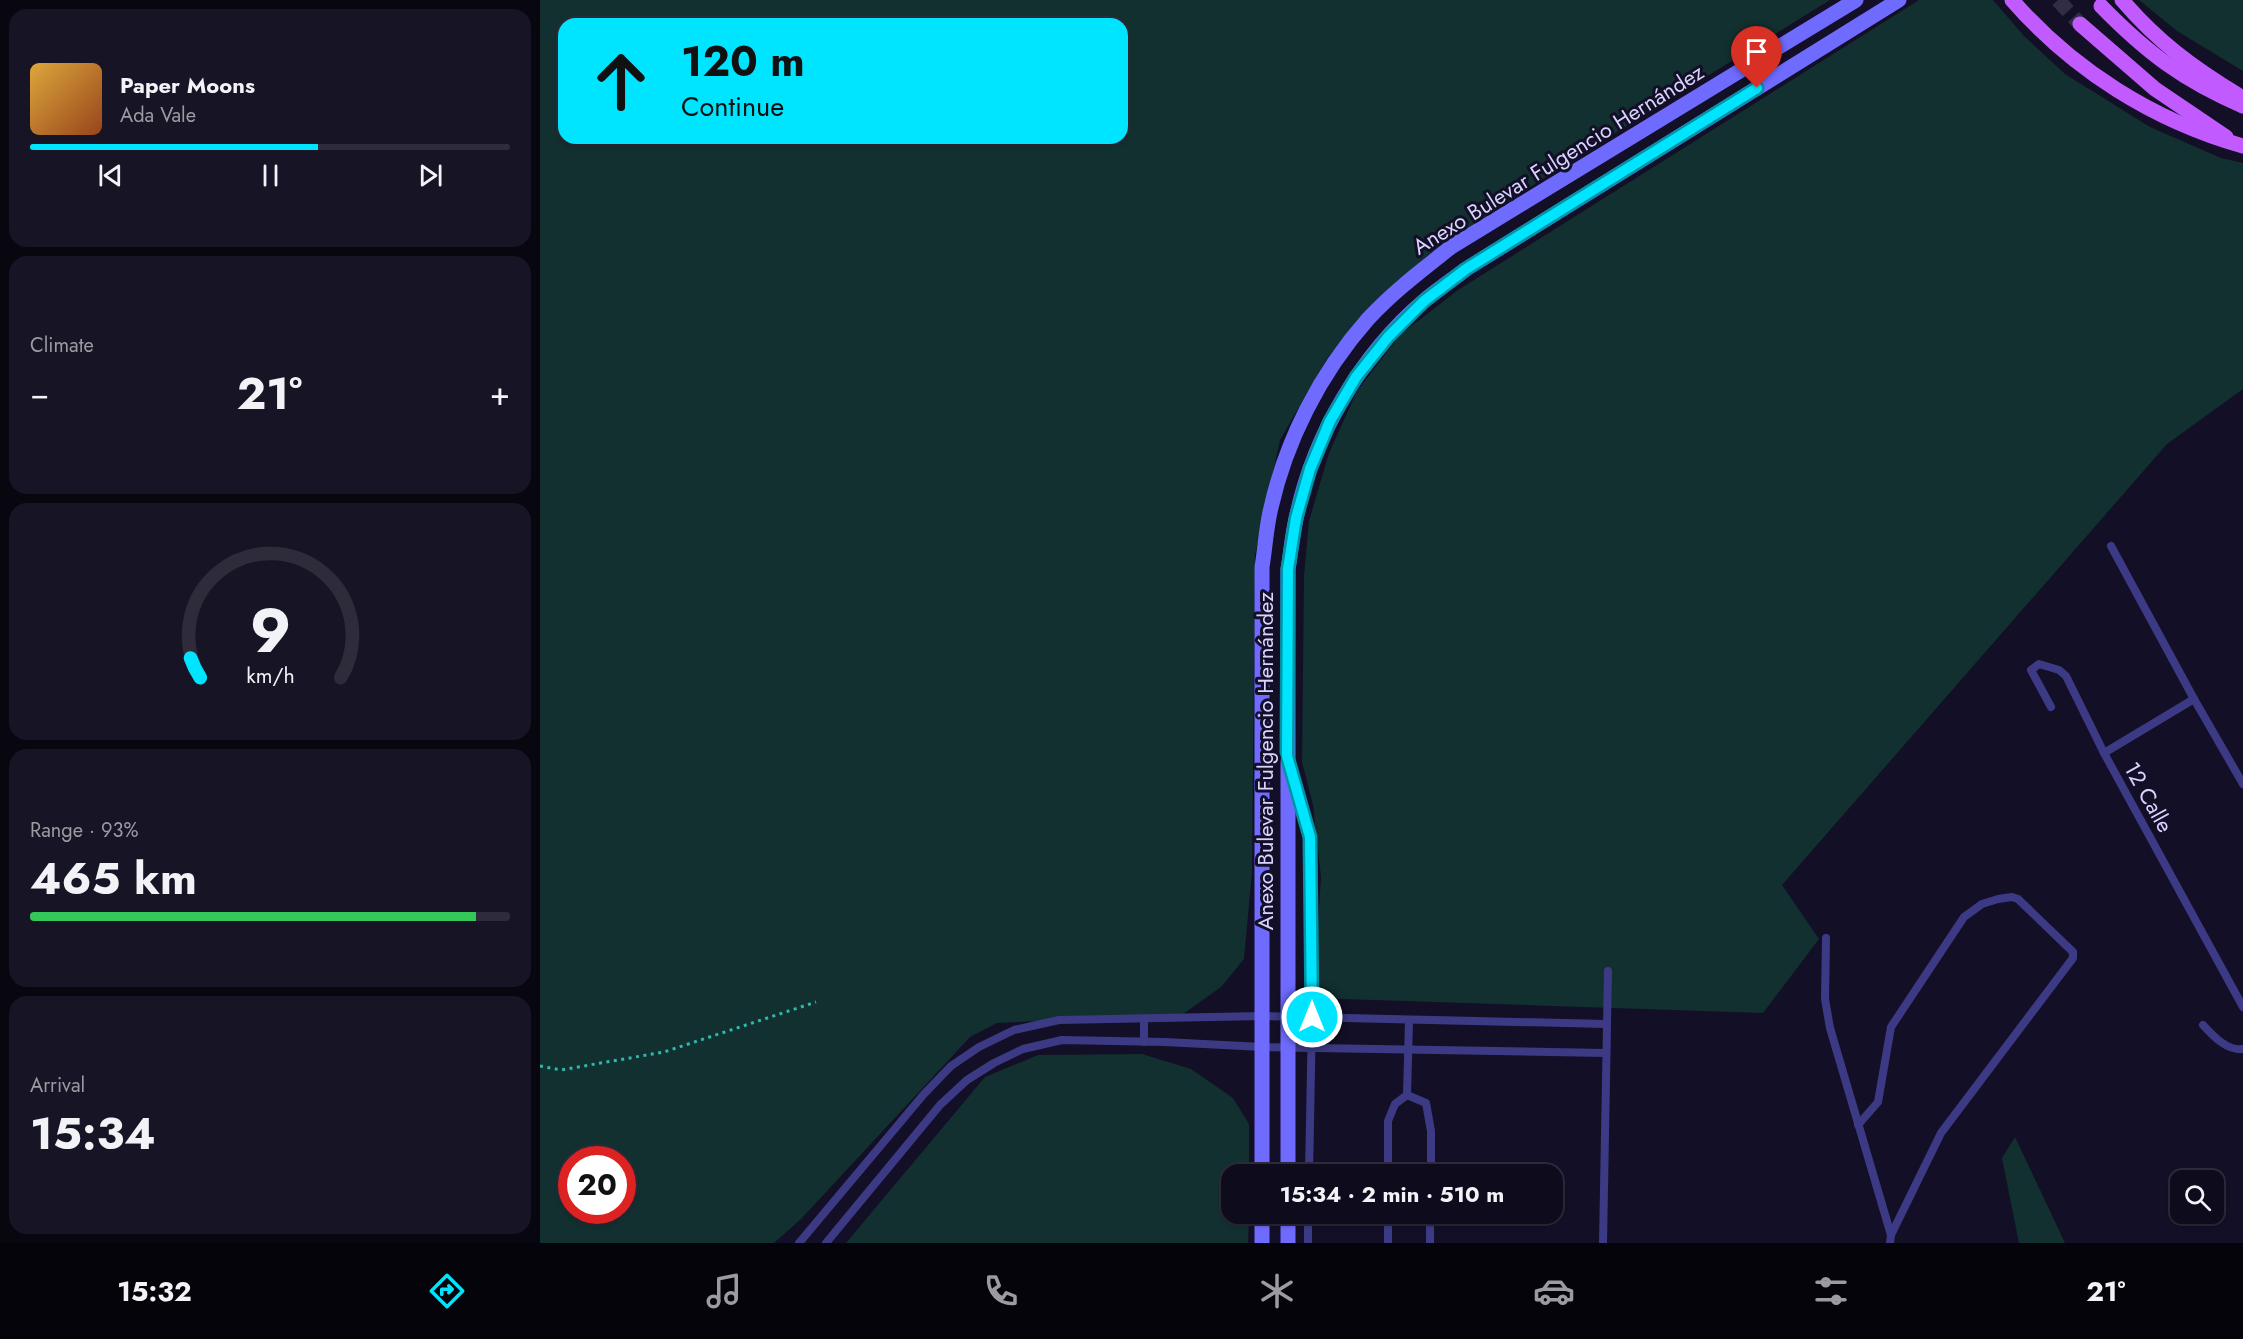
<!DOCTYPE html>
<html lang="en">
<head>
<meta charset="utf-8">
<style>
	body { margin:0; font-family:Jost,sans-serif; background:#171425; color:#f1f3f6; height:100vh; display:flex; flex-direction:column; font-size:22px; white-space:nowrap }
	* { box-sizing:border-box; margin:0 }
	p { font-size:20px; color:#9b9ba3 }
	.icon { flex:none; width:33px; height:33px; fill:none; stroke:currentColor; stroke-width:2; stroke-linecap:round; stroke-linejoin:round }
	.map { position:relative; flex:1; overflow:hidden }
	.panel { display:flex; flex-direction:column; gap:9px; padding:9px; background:#08060f; width:540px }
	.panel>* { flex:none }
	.guide { position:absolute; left:18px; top:18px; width:570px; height:126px; border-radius:18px; box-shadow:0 2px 4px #0004,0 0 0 2px #2e2b3b; background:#00e5ff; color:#111; overflow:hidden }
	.buttons { position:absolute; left:1630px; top:1170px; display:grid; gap:12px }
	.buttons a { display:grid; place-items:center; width:54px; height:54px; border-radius:12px; background:#0e0b1c; box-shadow:0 2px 4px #0004,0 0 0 2px #2e2b3b; font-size:30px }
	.speed { position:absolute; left:18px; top:1146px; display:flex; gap:12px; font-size:30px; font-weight:700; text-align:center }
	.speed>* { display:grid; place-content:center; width:78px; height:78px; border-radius:50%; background:#0e0b1c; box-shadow:0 2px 4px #0004,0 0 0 2px #2e2b3b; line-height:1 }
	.speed .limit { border:9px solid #d22; background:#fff; color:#111 }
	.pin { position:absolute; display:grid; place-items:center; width:51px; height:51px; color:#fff; margin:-62px -26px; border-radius:50% 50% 50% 0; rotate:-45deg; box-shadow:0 0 6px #0007 }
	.pin .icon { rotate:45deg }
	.me { position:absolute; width:66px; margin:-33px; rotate:0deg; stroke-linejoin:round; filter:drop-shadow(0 0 4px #0008) }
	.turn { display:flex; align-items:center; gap:21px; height:126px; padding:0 24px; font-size:27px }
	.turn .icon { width:78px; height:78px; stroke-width:2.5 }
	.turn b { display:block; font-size:42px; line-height:51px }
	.big { font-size:45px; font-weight:700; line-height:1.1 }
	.panel .card { flex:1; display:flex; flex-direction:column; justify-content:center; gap:9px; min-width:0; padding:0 21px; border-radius:18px; background:#171425 }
	.panel .dial { align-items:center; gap:0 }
	.dial svg { height:156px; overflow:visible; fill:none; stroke:#2e2b3b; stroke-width:7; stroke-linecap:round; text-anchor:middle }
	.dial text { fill:#f1f3f6; stroke:none }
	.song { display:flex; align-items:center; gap:18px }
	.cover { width:72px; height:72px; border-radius:9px; background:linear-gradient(135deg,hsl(40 70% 55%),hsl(20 70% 35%)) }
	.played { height:6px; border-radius:3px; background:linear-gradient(90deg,#00e5ff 60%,#2e2b3b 60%) }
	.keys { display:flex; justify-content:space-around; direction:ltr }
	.heat { display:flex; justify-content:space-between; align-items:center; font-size:33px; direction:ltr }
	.charge { height:9px; border-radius:4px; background:linear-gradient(90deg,#34c759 93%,#2e2b3b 0) }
	.trip { position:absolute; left:681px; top:1164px; width:342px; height:60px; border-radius:18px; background:#0e0b1c; box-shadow:0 2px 4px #0004,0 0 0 2px #2e2b3b; font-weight:700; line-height:60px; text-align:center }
	.dock { display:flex; height:96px; justify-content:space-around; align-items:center; background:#06040b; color:#9b9ba3 }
	.dock .icon { width:42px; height:42px }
	.dock .current { color:#00e5ff }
	.dock b { font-size:27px; color:#f1f3f6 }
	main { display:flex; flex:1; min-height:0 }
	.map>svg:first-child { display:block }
	.green { fill:#12302f; fill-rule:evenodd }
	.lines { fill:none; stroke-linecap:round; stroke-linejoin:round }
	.primary-tunnel { stroke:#312d47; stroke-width:15; stroke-dasharray:15 8; stroke-linecap:butt }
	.path { stroke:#2fb8b0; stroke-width:3; stroke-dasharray:3 4.5; stroke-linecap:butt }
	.lane { stroke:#3d3a85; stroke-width:8 }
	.secondary { stroke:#6f6bff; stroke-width:15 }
	.primary { stroke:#c25bff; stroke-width:15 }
	.route-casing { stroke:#0095a6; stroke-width:15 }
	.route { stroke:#00e5ff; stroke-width:10 }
	.labels { text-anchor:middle; stroke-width:6; stroke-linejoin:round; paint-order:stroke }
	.street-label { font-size:22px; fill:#d9d4ff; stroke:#130f26 }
</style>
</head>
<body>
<main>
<section class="panel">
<div class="card">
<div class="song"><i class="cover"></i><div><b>Paper Moons</b><p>Ada Vale</p></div></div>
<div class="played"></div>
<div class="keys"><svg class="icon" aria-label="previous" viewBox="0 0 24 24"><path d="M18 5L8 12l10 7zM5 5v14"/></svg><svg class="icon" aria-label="pause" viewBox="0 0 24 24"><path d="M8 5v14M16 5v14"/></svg><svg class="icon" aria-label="next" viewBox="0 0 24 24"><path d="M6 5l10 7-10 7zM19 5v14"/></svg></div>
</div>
<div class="card"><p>Climate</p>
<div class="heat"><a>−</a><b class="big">21°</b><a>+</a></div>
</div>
<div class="card dial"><svg viewBox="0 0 100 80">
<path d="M14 69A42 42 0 1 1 86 69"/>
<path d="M14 69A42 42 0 0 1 9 59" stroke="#00e5ff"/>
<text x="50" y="56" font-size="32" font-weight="700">9</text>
<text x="50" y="72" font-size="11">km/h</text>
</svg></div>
<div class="card"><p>Range · 93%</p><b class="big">465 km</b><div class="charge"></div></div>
<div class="card"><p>Arrival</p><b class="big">15:34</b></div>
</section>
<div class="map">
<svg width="1703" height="1243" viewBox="0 0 1703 1243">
	<rect width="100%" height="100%" fill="#130f26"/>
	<!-- green -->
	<g class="green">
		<path d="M 0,0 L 1290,0 L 1019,168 L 891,252 L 841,298 L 788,357 L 740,440 L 715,555 L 712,872 L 704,959 L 681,987 L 643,1014 L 457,1023 L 430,1037 L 261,1219 L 234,1243 L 0,1243 ZM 24,24 L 582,24 L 582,138 L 24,138 ZM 32,1160 L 82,1160 L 82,1210 L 32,1210 Z"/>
		<polygon points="1379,0 1453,0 1484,36 1525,74 1610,127 1681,158 1703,163 1703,389 1627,444 1242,885 1279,939 1223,1013 773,998 781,877 773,805 762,762 764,576 769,521 789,453 817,391 860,335 918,290"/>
		<polygon points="1599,0 1703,0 1703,71 1637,31"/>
		<polygon points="602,1054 651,1069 693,1098 709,1124 709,1174 692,1174 692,1214 709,1214 708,1243 306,1243 445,1077 498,1055"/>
		<polygon points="1475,1137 1525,1243 1479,1243 1462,1158"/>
	</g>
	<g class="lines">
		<!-- primary-tunnel -->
		<polyline class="primary-tunnel" points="1518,0 1540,24"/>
		<!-- path -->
		<polyline class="path" points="0,1066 21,1070 124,1052 276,1002"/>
		<!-- lane -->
		<g class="lane">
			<polyline points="1571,546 1654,699"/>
			<polyline points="1511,707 1491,670 1499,664 1519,670 1526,676 1564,753 1703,1007"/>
			<polyline points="1564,753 1654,699 1703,784"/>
			<polyline points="753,776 770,837 772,1017 769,1174"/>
			<polyline points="1286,938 1285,999 1290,1028 1351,1235 1350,1243"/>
			<path d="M 1663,1025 C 1673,1036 1687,1051 1703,1049"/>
			<polyline points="604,1042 604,1019"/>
			<polyline points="867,1095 886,1103 891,1131 891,1174"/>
			<polyline points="1318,1125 1338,1102 1351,1027 1424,917 1442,904 1458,899 1472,897 1478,899 1533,952 1533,958 1401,1133 1351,1235"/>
			<polyline points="848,1174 848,1121 855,1104 867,1095 869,1021"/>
			<polyline points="259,1243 384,1094 411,1066 439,1047 474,1030 519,1020 722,1016 1066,1024"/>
			<polyline points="286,1243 400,1105 427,1080 454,1063 483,1049 522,1040 625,1042 722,1047 1065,1053"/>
			<polyline points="768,1243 768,1214"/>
			<polyline points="848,1243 848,1214"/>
			<polyline points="890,1243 890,1214"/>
			<polyline points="1063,1243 1068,971"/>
		</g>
		<!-- secondary -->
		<g class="secondary">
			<path d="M 722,1174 L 722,567 C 725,549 726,530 730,512 C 745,442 780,373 828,319 C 853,292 882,270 911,247 L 1316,0"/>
			<path d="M 748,1174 L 748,569 C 751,552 752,535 756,519 C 773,436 821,354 885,300 C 898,289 912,280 926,269 L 1359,0"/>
			<polyline points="722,1243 722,1214"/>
			<polyline points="748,1243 748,1214"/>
		</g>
		<!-- primary -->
		<g class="primary">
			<path d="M 1472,0 C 1533,70 1614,121 1703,146"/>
			<path d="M 1582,0 C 1617,41 1652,67 1698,95"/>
			<path d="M 1561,6 C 1607,53 1643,80 1703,106"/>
			<polyline points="1540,24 1615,89 1686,137"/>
		</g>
	</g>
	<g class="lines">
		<defs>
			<polyline id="route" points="772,1017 770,837 747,756 748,569 756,518 770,469 790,421 816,377 848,337 884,301 926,269 1217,88"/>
		</defs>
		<!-- route casing -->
		<use href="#route" class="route-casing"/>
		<!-- route -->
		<use href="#route" class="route"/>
	</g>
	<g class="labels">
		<!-- street labels -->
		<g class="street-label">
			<text transform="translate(1018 159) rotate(-32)" y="8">Anexo Bulevar Fulgencio Hernández</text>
			<text transform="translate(725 761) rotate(-90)" y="8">Anexo Bulevar Fulgencio Hernández</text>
			<text transform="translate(1609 797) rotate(61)" y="8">12 Calle</text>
		</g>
	</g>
</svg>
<div class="buttons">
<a><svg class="icon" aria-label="search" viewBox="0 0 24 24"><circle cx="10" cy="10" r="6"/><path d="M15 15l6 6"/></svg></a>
</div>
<div class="speed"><div class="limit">20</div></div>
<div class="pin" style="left:1217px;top:88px;background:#d93025"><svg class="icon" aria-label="arrive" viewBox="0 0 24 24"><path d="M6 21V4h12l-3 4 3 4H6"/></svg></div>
<svg class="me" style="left:772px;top:1017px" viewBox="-20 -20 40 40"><circle r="17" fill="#00e5ff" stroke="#fff" stroke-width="3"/><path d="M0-11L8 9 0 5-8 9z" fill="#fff"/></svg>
<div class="trip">15:34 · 2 min · 510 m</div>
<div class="guide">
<div class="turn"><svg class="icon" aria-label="ahead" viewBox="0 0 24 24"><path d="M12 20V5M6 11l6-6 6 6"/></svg><div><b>120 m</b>Continue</div></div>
</div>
</div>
</main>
<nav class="dock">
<b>15:32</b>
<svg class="icon current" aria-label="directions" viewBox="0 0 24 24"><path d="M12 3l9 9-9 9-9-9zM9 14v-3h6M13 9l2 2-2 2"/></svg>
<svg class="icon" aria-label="music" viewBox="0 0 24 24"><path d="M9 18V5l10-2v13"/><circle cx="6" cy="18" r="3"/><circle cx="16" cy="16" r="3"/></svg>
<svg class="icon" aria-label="phone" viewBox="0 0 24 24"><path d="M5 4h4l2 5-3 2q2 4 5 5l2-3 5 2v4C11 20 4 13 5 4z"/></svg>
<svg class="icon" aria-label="climate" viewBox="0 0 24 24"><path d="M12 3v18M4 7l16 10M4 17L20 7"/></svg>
<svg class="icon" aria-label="car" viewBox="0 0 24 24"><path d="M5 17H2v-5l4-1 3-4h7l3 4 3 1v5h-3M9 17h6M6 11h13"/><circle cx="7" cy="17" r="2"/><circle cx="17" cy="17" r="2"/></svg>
<svg class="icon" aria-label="filters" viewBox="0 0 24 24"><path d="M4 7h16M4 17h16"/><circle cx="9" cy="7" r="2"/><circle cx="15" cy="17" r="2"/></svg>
<b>21°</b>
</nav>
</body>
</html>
